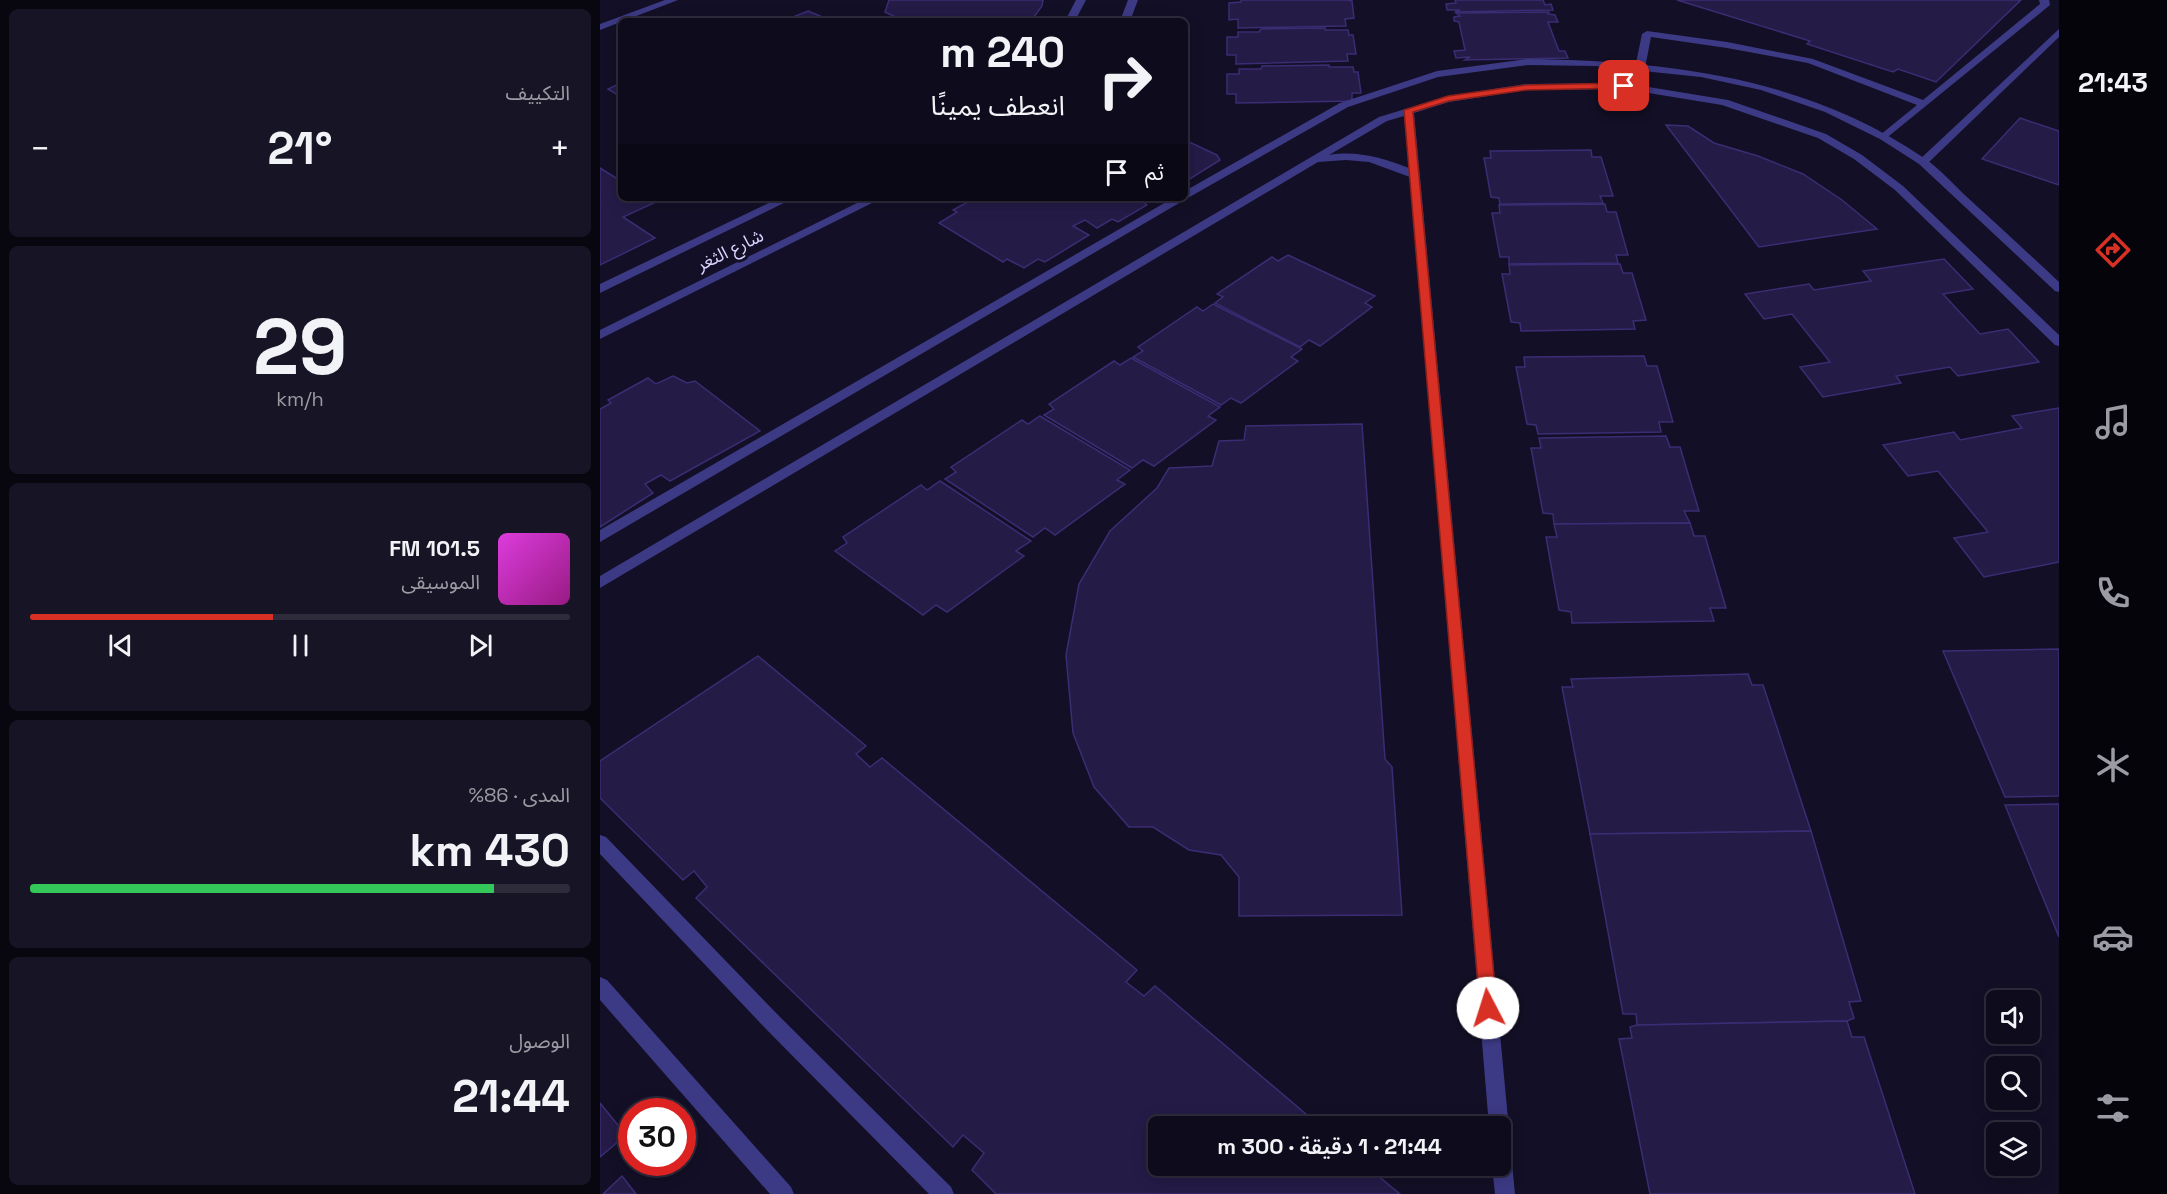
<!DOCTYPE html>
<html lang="ar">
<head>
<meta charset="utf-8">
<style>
	body { margin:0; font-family:"Space Grotesk","Noto Sans Arabic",sans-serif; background:#171425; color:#f1f3f6; direction:rtl; height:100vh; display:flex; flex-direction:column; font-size:22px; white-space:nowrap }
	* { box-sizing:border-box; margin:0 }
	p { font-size:20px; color:#9b9ba3 }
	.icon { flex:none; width:33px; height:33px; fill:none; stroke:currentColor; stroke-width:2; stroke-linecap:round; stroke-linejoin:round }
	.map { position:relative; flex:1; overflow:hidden; direction:ltr }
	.drawer { display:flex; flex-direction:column; gap:9px; padding:9px; background:#08060f; width:600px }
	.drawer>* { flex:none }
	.guide { position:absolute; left:18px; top:18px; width:570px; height:183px; border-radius:9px; box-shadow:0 3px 15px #0003,0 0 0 2px #2e2b3b; direction:rtl; background:#0e0b1c; color:#f1f3f6; overflow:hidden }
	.controls { position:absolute; left:1386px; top:990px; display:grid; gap:12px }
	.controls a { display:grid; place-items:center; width:54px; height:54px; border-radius:9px; background:#0e0b1c; box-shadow:0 3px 15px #0003,0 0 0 2px #2e2b3b; font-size:30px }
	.speed { position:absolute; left:18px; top:1098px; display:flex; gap:12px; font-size:30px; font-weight:700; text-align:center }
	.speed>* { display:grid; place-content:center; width:78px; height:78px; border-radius:50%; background:#0e0b1c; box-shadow:0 3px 15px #0003,0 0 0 2px #2e2b3b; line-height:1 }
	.speed .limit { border:9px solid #d22; background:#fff; color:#111 }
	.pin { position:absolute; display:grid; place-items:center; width:51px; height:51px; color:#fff; margin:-26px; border-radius:12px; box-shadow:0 3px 9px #0006 }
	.me { position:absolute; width:66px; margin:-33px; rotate:355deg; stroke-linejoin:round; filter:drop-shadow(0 0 4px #0008) }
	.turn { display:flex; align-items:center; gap:21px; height:126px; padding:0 24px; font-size:27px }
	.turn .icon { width:78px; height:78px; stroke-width:2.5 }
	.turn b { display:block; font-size:42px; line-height:51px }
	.then { display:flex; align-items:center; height:57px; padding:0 24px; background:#0003; gap:12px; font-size:22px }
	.big { font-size:45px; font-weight:600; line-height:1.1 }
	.drawer .widget { flex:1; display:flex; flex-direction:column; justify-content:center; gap:9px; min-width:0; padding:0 21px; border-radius:9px; background:#171425 }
	.drawer .dial { align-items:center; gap:0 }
	.dial b { font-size:78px; line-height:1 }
	.song { display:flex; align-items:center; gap:18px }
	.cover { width:72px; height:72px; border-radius:9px; background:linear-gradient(135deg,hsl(300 70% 55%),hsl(310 70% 35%)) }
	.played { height:6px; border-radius:3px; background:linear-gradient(90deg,#d93025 45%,#2e2b3b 45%) }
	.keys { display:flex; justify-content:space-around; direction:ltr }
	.heat { display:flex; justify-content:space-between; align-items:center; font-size:33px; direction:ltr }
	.charge { height:9px; border-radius:4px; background:linear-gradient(90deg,#34c759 86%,#2e2b3b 0) }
	.trip { position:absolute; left:548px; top:1116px; width:363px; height:60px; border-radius:9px; background:#0e0b1c; box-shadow:0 3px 15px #0003,0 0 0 2px #2e2b3b; font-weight:600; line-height:60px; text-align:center; direction:rtl }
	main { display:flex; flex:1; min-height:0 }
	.menu { display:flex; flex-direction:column; width:108px; justify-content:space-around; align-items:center; background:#06040b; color:#9b9ba3 }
	.menu .icon { width:42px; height:42px }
	.menu .active { color:#d93025 }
	.menu b { font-size:27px; color:#f1f3f6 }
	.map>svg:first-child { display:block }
	.building { fill:#241b47; stroke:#3b2d73; stroke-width:1.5 }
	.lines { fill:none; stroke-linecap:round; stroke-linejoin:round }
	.lane { fill:#3d3a85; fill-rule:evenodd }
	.street { fill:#3d3a85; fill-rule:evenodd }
	.route { fill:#d93025; stroke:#8d1f18; stroke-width:1.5 }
	.labels { text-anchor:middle; stroke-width:6; stroke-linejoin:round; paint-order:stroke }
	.far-street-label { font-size:18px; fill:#d9d4ff; stroke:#130f26 }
</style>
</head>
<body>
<main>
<nav class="menu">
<b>21:43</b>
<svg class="icon active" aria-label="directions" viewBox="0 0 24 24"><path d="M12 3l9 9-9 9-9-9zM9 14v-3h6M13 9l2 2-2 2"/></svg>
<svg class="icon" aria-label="music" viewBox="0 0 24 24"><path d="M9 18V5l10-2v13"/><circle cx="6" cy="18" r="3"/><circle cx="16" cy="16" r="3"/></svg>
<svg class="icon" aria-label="phone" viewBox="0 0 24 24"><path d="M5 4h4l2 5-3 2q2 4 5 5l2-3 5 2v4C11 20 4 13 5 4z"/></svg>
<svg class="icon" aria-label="climate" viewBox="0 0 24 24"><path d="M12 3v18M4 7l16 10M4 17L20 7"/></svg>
<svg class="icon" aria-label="car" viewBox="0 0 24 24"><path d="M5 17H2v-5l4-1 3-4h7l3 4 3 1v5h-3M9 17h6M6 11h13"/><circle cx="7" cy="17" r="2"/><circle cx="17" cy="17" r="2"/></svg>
<svg class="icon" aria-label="filters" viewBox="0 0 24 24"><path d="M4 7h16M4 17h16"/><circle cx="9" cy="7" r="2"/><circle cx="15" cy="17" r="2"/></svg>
</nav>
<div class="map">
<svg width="1459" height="1194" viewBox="0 0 1459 1194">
	<rect width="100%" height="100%" fill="#130f26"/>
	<!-- building -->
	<g class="building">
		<polygon points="289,0 443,0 442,6 431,21 304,21 285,12"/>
		<polygon points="641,0 747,0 752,1 754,18 745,19 746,26 638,28 638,19 629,20 629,3 641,2"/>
		<polygon points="855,0 943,0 945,5 951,4 953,10 855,12 860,10 847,10 846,4 856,3"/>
		<polygon points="1077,0 1421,0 1336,82 1298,69 1293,72 1207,44 1210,41"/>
		<polygon points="208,11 232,21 183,21"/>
		<polygon points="949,12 948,14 955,15 958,22 948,22 959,51 965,51 968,58 865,60 870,57 856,58 854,51 865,50 859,22 854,21 854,17 860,16 856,13"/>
		<polygon points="725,28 725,30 748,30 749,35 753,35 756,54 747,54 748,61 636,64 636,55 627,55 627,37 638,37 638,32 659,32 661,29"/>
		<polygon points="729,65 729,67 753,67 754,72 758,72 761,93 752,93 752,101 636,103 636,94 627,94 627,74 639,74 639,69 661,69 662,66"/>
		<polygon points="21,83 21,97 8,89"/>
		<polygon points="1420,118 1459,131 1459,185 1382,159"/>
		<polygon points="1066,125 1088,126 1114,143 1158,156 1203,174 1242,200 1277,229 1159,247"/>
		<polygon points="585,140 617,155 620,160 585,182"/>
		<polygon points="991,150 992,157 1001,157 1013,196 1000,196 1003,203 900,204 899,198 891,197 884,158 891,158 890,151"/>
		<polygon points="0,168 21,181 21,198 49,198 56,202 23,217 55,238 0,265"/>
		<polygon points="375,198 421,199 552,198 543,202 547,205 518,222 512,219 497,228 485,220 473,226 489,235 445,262 438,259 424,268 407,259 403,262 339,223 357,212 353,210"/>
		<polygon points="1005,204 1007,212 1016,212 1028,255 1016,255 1018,263 909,264 909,257 900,257 892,213 900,213 899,205"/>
		<polygon points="688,255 775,296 765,303 772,307 720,346 709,340 700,347 615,303 623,297 617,294 672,257 678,261"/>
		<polygon points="1344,259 1373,289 1343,294 1380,334 1408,329 1439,362 1358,376 1350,367 1296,376 1301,383 1223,397 1200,367 1230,362 1192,314 1164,319 1145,294 1209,284 1214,290 1271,281 1263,271"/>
		<polygon points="1020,264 1023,273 1032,273 1046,320 1033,321 1035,329 921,331 920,323 911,322 902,274 910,274 909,265"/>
		<polygon points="613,304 702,349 691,357 698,361 641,403 631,398 621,405 533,357 543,351 538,347 597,307 603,311"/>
		<polygon points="1044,356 1047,366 1057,366 1073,422 1059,422 1061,432 938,434 936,425 927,424 916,367 925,367 924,357"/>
		<polygon points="531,358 620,407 608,416 616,420 554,466 543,460 532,468 444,415 454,409 449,404 514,361 520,365"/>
		<polygon points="73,376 87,383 95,381 160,431 70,481 61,475 45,484 53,493 0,527 0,409 11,403 8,400 48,378 56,384"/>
		<polygon points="1459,408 1459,562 1384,577 1354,538 1388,532 1338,471 1308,476 1283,445 1354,432 1360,440 1422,428 1412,416"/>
		<polygon points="440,416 530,470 517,480 525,484 455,535 445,528 433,537 345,479 356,472 351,467 422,420 428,424"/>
		<polygon points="762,424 785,759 792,767 802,915 639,916 639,877 621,855 589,850 553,827 529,827 494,787 473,733 466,655 479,584 510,531 557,488 569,468 612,466 619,441 644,440 646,426"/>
		<polygon points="1066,436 1070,447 1080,447 1099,511 1084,511 1090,523 954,524 953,514 943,513 931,448 941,448 939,438"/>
		<polygon points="340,481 431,541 416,551 424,556 347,612 336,605 323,615 235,551 247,543 243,537 321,485 327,490"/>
		<polygon points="1090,523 1094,536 1105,536 1126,608 1110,608 1114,621 972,623 971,612 959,610 946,537 957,537 954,524"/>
		<polygon points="1459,649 1459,796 1405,797 1343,651"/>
		<polygon points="158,656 266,746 256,754 270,767 282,758 537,970 526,982 544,996 555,986 720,1126 558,1126 558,1166 766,1166 800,1194 396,1194 372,1170 384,1153 363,1135 353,1147 96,898 107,887 94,871 83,880 0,798 0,761"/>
		<polygon points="1148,674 1152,685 1163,685 1211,831 990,834 962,687 973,687 971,679"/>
		<polygon points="1459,804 1459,937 1405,805"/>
		<polygon points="1211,831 1261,1001 1249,1002 1254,1018 1247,1021 1037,1025 1036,1014 1023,1014 990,834"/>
		<polygon points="1247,1021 1252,1037 1264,1037 1315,1194 1050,1194 1019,1039 1032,1038 1030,1027 1037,1025"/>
		<polygon points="0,1103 26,1135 0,1157"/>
		<polygon points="22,1176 36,1194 3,1194"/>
	</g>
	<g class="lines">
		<!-- lane -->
		<g class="lane">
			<polygon points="1439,0 1449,0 1450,5 1284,140 1279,137 1280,135 1317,105 1208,63 1127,48 1051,37 1045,68 1040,71 1035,68 1042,34 1047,31 1127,42 1213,59 1323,100 1440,4"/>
			<polygon points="1459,29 1459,37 1327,164 1319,164 1319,160"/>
		</g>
		<!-- street -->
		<g class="street">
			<polygon points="65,0 78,0 0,30 0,24"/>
			<polygon points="476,0 486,0 475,21 465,21"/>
			<polygon points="528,0 538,0 530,21 520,21"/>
			<path d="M 928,59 C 1068,61 1206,77 1324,158 C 1340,169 1354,185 1368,198 C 1399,226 1429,254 1459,282 L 1459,292 L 1455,291 L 1319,164 L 1280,139 L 1225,112 L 1161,90 L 1101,77 L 995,66 L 928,65 L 838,77 L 748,107 L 586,199 L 0,542 L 0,530 L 573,198 L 585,198 L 585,191 L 740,103 L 837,71 Z"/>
			<path d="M 1024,83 L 1128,100 L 1226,134 L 1262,155 L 1303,186 L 1459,335 L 1459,346 L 1455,345 L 1295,190 L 1254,159 L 1218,138 L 1122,105 L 1024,89 L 926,90 L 849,102 L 814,113 L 915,1194 L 895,1194 L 892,1166 L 900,1166 L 900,1126 L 889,1126 L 810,177 L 769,162 L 746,160 L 718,162 L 0,588 L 0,576 L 779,117 L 848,96 L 926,84 ZM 804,116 L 809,168 C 784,158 756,150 729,155 L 787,121 Z"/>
			<polygon points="179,198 194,198 0,293 0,284"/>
			<polygon points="267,198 282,198 0,339 0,330"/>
			<polygon points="0,835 6,837 180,1017 351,1187 354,1194 329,1194 166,1029 0,854"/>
			<polygon points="0,977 7,980 191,1187 194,1194 170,1194 0,1000"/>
		</g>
	</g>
	<!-- route -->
	<polygon class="route" points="1024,83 1028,84 1028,88 926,90 849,101 813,112 897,1008 895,1013 888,1016 882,1013 880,1008 804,110 848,96 926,85"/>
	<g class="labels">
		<!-- far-street labels -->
		<g class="far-street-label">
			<text transform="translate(130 250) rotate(-26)" y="6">شارع الثغر</text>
		</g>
	</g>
</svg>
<div class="controls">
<a><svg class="icon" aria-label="sound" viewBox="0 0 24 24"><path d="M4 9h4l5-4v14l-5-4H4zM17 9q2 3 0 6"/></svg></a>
<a><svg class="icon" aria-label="search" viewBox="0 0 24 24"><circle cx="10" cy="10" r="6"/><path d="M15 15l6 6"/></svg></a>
<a><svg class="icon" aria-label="layers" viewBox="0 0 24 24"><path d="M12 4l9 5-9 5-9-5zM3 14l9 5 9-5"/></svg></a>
</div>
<div class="speed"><div class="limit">30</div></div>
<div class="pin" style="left:1024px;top:86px;background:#d93025"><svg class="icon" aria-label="arrive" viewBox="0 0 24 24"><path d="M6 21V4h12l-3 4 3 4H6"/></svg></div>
<svg class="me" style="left:888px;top:1008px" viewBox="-20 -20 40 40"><circle r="19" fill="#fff"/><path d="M0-13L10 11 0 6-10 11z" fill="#d93025"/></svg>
<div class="trip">21:44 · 1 دقيقة · 300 m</div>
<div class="guide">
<div class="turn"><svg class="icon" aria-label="right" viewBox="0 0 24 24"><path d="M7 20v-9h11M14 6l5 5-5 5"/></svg><div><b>240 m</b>انعطف يمينًا</div></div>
<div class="then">ثم<svg class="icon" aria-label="arrive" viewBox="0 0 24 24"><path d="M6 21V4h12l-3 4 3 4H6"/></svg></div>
</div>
</div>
<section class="drawer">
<div class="widget"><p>التكييف</p>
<div class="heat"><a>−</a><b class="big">21°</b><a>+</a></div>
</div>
<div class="widget dial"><b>29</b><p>km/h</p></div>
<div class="widget">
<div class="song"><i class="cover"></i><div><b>101.5 FM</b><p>الموسيقى</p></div></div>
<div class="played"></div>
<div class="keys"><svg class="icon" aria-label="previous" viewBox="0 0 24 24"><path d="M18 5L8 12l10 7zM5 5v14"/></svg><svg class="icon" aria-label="pause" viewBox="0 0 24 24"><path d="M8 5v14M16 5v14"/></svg><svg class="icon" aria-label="next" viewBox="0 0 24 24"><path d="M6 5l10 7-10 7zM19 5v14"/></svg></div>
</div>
<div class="widget"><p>المدى · 86%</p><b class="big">430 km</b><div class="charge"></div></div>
<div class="widget"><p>الوصول</p><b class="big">21:44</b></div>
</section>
</main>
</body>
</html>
